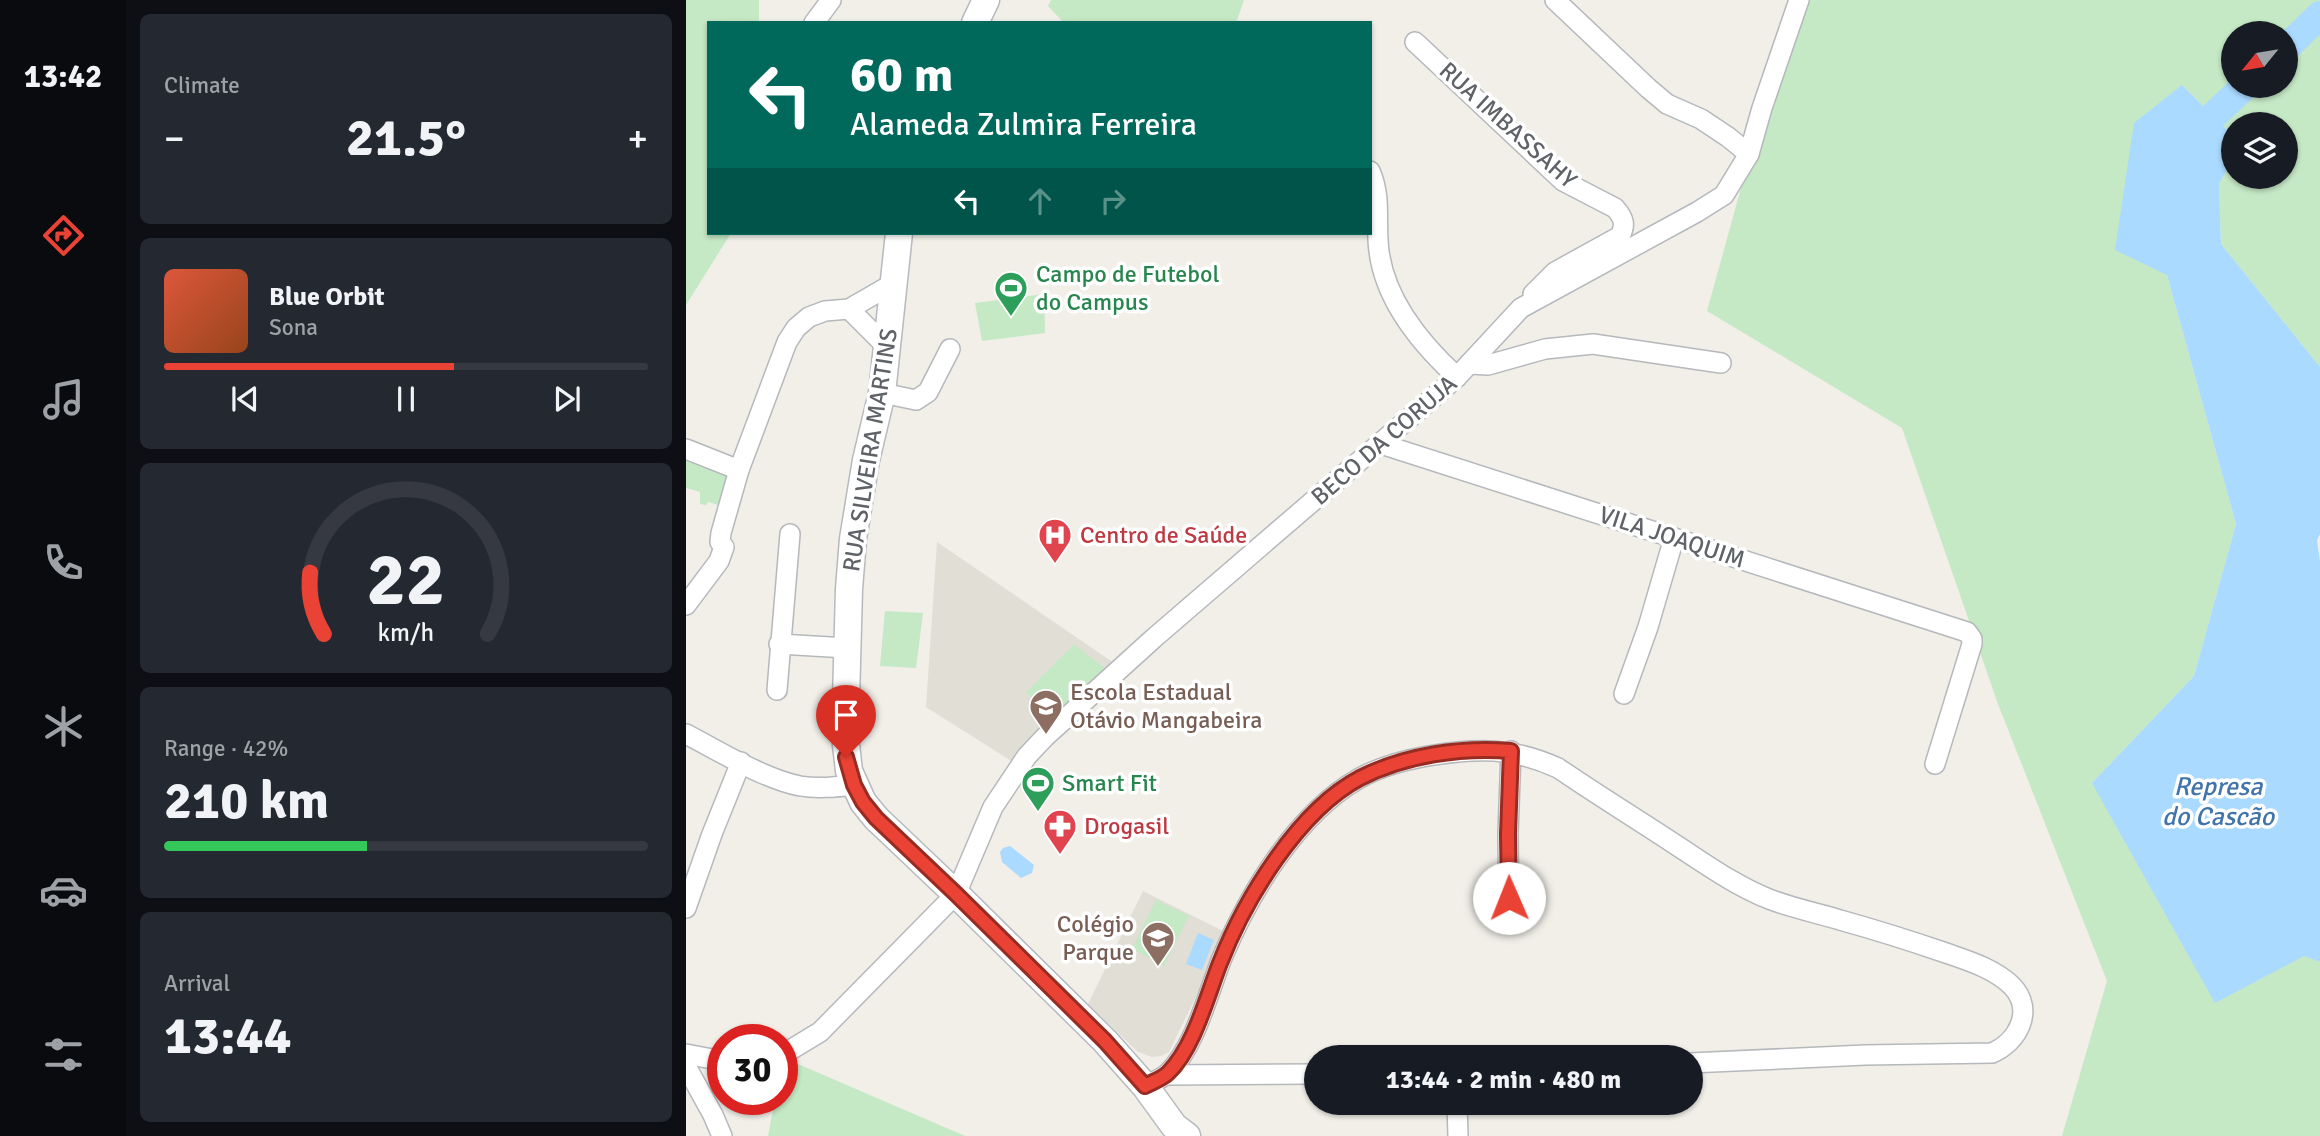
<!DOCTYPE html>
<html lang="en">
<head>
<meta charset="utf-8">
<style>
	body { margin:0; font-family:Signika,sans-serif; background:#242831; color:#f1f3f6; height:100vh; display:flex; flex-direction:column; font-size:26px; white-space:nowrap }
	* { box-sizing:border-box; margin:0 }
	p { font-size:23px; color:#9ea1a6 }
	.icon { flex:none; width:38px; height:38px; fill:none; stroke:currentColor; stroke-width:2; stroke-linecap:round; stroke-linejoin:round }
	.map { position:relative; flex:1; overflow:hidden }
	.drawer { display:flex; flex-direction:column; gap:14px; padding:14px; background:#0d0f14; width:560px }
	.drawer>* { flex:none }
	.guide { position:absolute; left:21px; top:21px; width:665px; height:214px; border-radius:0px; box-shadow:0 2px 5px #0004; background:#00695c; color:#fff; overflow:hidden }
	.needle { width:46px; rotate:240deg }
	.controls { position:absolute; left:1535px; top:21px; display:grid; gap:14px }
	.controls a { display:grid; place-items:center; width:77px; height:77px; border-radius:50%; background:#171b24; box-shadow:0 2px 5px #0004; font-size:35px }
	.speed { position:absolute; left:21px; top:1024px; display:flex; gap:14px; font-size:35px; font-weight:700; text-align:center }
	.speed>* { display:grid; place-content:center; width:91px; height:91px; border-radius:50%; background:#171b24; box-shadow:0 2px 5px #0004; line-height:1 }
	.speed .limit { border:10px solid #d22; background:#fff; color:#111 }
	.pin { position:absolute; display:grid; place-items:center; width:60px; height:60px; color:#fff; margin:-72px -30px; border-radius:50% 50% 50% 0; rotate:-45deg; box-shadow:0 0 7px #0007 }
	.pin .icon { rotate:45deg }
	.me { position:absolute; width:77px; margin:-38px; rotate:359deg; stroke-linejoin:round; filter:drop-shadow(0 0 5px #0008) }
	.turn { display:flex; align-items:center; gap:24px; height:147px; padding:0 28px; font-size:32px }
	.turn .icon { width:91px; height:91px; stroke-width:2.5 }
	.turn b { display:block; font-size:49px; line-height:60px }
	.lanes { display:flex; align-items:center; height:66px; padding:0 28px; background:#0003; justify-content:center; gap:35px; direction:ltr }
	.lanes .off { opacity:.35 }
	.big { font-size:52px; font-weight:700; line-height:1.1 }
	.drawer .tile { flex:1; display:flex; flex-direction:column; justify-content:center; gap:10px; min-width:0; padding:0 24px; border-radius:10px; background:#242831 }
	.drawer .dial { align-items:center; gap:0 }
	.dial svg { height:182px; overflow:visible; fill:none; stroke:#363941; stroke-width:7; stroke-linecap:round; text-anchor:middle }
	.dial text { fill:#f1f3f6; stroke:none }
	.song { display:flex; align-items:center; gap:21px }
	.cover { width:84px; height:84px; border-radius:10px; background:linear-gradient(135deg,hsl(10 70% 55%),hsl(20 70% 35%)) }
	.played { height:7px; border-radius:4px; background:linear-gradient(90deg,#ea4335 60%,#363941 60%) }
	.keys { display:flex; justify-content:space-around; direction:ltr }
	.heat { display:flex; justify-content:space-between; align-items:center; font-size:38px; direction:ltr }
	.charge { height:10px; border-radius:5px; background:linear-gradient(90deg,#34c759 42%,#363941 0) }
	.trip { position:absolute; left:618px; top:1045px; width:399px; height:70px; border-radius:35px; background:#171b24; box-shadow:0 2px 5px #0004; font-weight:700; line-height:70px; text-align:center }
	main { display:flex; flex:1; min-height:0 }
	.tab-bar { display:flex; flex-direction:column; width:126px; justify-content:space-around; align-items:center; background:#090b0e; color:#9ea1a6 }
	.tab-bar .icon { width:49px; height:49px }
	.tab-bar .selected { color:#ea4335 }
	.tab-bar b { font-size:32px; color:#f1f3f6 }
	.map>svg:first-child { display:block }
	.education { fill:#e1ded6 }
	.green { fill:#c5e8c5; fill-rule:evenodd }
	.water { fill:#aadaff }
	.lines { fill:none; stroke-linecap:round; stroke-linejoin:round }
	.river { stroke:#aadaff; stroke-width:28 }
	.minor-casing { stroke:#b5b8bc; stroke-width:22 }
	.secondary-casing { stroke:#b6babf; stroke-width:29 }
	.minor { stroke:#fff; stroke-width:19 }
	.secondary { stroke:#fff; stroke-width:26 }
	.route-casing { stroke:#982c22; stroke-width:18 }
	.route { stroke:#ea4335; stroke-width:12 }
	.labels { text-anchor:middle; stroke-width:7; stroke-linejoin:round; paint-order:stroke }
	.street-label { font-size:24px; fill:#5f6368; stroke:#fff }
	.leisure-label { font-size:24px; fill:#27864d; stroke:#fff; text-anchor:start }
	.health-label { font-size:24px; fill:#be3a42; stroke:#fff; text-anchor:start }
	.education-label { font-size:24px; fill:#785e54; stroke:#fff; text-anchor:start }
	.water-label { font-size:26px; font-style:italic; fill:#4174aa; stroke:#fff }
</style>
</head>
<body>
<main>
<nav class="tab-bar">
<b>13:42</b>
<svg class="icon selected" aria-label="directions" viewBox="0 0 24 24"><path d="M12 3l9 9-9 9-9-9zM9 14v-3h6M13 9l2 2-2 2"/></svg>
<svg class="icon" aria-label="music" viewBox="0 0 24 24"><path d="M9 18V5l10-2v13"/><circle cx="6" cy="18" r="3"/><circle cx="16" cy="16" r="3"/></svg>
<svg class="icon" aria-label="phone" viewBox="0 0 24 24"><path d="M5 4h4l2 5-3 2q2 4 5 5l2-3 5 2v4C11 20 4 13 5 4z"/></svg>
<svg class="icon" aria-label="climate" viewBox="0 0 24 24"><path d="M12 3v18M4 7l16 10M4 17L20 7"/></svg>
<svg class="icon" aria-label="car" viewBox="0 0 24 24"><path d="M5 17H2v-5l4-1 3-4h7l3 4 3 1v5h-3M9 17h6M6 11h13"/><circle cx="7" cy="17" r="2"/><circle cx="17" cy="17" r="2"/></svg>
<svg class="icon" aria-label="filters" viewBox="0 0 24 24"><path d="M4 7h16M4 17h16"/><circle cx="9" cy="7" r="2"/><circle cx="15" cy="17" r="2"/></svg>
</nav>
<section class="drawer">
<div class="tile"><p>Climate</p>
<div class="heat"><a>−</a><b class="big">21.5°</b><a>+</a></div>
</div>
<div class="tile">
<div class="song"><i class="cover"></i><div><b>Blue Orbit</b><p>Sona</p></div></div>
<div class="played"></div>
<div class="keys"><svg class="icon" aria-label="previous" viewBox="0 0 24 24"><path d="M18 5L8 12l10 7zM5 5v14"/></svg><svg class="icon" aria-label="pause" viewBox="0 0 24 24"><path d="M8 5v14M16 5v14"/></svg><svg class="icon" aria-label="next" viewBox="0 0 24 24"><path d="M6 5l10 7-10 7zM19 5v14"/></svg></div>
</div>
<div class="tile dial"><svg viewBox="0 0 100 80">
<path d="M14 69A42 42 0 1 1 86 69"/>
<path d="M14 69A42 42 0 0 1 8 42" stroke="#ea4335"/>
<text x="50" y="56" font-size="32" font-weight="700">22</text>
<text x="50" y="72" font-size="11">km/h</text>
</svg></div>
<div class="tile"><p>Range · 42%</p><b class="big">210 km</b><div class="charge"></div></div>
<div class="tile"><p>Arrival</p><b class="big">13:44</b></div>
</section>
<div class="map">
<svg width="1634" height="1136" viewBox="0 0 1634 1136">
	<rect width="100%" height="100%" fill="#f1efe8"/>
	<!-- education -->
	<g class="education">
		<polygon points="251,542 428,663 327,762 240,707"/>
		<polygon points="457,891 541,933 483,1052 475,1056 466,1057 452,1052 402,1004"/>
	</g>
	<!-- green -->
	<g class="green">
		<polygon points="0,0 73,0 73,23 23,23 23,233 45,233 0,305"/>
		<polygon points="365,0 558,0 550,23 378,23 362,6"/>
		<path d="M 1107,0 L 1634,0 L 1634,367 L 1535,244 L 1533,184 L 1547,159 L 1547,177 L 1600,177 L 1600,124 L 1547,124 L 1547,136 L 1496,85 L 1481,275 L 1550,524 L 1508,676 L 1406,783 L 1618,955 L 1634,962 L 1634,1136 L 1376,1136 L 1421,981 L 1312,704 L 1216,428 L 1021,311 ZM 1547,33 L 1600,33 L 1600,86 L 1547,86 Z"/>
		<polygon points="358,294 359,333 296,341 289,303"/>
		<polygon points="0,460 42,477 36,506 22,502 20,505 14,504 14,492 0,488"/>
		<polygon points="199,611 237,613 230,668 194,666"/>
		<polygon points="388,644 421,670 367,719 340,692"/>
		<polygon points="470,900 503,916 478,966 446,949"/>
		<polygon points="98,1058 279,1136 82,1136 89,1099 96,1099"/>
	</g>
	<!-- water -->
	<g class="water">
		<polygon points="1496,85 1547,136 1547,159 1533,184 1535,244 1634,367 1634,534 1631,540 1634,562 1634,962 1618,956 1529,1003 1406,783 1508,676 1550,524 1481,275 1429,250 1448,123"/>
		<polygon points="324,846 348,865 346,873 335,878 316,862 314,852 317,848"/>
		<polygon points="512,933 528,940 516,970 500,964"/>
	</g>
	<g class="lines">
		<!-- river -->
		<g class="river">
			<polyline points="1600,48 1634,15"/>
			<polyline points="1503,143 1508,134 1559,86"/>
		</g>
		<defs>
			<g id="minor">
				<polyline points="869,0 962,88 981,104 1015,119 1042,137 1063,154"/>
				<polyline points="128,23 145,0"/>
				<path d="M 729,42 L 877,181 L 929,208 C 938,218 940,225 934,236 L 869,272 L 847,294"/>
				<path d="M 684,171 C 696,198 689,223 693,251 C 699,300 735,344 771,377"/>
				<polyline points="163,309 202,348"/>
				<polyline points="783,364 802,365 859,349 907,344 1035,363"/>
				<polyline points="196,393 230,400 242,392 264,349"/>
				<polyline points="695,444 1281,632 1286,639 1286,644 1249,764"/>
				<polyline points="0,449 53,470"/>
				<polyline points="0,605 33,561 38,547 34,542 35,533 53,470 101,342 110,328 123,317 139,311 163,309 208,283"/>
				<polyline points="93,644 161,648"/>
				<polyline points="91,690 104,534"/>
				<polyline points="938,694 962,627 988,538"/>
				<path d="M 0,734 C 33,751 78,779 114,786 C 132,789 150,787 168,785"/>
				<polyline points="0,908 26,834 55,762"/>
				<polyline points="823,920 822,834 825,751"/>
				<polyline points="0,1054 37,1061"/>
				<polyline points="96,1055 134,1032 270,894 307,807 341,756 360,736 468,638 771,377 835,308 1011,212 1038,195 1063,154 1076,108 1113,0"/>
				<polyline points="0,1066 27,1115 36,1136"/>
				<polyline points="481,1075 630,1074"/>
				<path d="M 459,1086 C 466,1082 476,1079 482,1073 C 509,1047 522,993 536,958 C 563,894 610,815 672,779 C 693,767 719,760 742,756 C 791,748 826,747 872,768 C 910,794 949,818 987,843 C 1018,863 1048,885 1083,899 C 1106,908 1131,913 1154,920 C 1190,930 1225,941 1260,953 C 1283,961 1309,969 1326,986 C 1349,1010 1332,1042 1306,1053 L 1179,1055 L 1004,1063"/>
				<polyline points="771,1102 772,1136"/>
			</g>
			<g id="secondary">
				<polyline points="289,23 300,0"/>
				<polyline points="213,233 196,393 180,460 167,539 163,589 159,736 163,771 177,802 190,818 270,894 419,1041 459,1086 488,1126 501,1136"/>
			</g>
		</defs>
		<!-- minor casing -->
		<use href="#minor" class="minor-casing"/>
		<!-- secondary casing -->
		<use href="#secondary" class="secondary-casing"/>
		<!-- minor -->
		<use href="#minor" class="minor"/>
		<!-- secondary -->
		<use href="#secondary" class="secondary"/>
	</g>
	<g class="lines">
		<defs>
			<path id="route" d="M 160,757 L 168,785 L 177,802 L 190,818 L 270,894 L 419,1041 L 459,1086 C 466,1082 476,1079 482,1073 C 508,1048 521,996 534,963 C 559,899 612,811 674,778 C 719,755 775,747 825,751 L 822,834 L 823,898"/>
		</defs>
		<!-- route casing -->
		<use href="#route" class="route-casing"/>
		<!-- route -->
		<use href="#route" class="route"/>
	</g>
	<!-- icons -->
	<defs>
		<symbol id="stadium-pin" viewBox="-11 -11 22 30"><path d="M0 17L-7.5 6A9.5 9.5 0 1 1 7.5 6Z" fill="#2e9e5b" stroke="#fff"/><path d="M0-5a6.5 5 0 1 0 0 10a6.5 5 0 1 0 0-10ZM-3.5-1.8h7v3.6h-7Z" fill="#fff"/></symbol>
		<symbol id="hospital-pin" viewBox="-11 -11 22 30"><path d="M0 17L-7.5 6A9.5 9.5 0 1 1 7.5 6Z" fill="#e0444e" stroke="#fff"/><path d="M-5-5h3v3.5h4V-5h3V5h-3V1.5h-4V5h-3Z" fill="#fff"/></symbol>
		<symbol id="school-pin" viewBox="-11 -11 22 30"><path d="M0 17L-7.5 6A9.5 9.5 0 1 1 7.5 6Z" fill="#8d6e63" stroke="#fff"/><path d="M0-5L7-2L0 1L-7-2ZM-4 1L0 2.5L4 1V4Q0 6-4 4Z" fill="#fff"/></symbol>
		<symbol id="pharmacy-pin" viewBox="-11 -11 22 30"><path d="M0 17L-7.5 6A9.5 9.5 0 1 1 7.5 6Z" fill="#e0444e" stroke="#fff"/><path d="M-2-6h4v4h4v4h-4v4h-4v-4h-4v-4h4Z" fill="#fff"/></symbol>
	</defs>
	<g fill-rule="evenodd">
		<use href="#stadium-pin" x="306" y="269" width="38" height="52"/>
		<use href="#hospital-pin" x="350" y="516" width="38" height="52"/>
		<use href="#school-pin" x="341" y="687" width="38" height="52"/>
		<use href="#stadium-pin" x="333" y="764" width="38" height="52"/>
		<use href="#pharmacy-pin" x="355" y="807" width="38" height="52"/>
		<use href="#school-pin" x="453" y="919" width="38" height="52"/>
	</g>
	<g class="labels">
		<!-- street labels -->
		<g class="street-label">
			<text transform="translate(822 125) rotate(42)" y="8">RUA IMBASSAHY</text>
			<text transform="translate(698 440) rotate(-41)" y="8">BECO DA CORUJA</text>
			<text transform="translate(184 450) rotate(-81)" y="8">RUA SILVEIRA MARTINS</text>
			<text transform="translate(986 537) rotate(18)" y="8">VILA JOAQUIM</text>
		</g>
		<!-- leisure labels -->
		<g class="leisure-label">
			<text x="350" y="282">Campo de Futebol<tspan x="350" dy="28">do Campus</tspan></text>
			<text x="376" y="791">Smart Fit</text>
		</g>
		<!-- health labels -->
		<g class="health-label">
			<text x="394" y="543">Centro de Saúde</text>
			<text x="398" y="834">Drogasil</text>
		</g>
		<!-- education labels -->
		<g class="education-label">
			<text x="384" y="700">Escola Estadual<tspan x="384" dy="28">Otávio Mangabeira</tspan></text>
			<text x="448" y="932" text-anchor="end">Colégio<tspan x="448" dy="28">Parque</tspan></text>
		</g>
		<!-- water labels -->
		<g class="water-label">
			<text x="1532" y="795">Represa<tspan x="1532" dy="30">do Cascão</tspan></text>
		</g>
	</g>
</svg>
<div class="controls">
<a><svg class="needle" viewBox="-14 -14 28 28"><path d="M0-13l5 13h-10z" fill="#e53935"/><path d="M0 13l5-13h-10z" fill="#9ea1a6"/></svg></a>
<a><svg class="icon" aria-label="layers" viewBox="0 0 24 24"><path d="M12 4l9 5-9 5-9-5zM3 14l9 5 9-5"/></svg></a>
</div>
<div class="speed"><div class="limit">30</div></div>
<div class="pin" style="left:160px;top:757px;background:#d93025"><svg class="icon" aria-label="arrive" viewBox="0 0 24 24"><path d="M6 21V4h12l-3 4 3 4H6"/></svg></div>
<svg class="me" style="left:823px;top:898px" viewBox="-20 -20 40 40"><circle r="19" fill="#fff"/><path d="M0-13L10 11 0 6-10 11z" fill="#ea4335"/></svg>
<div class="trip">13:44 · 2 min · 480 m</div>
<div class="guide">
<div class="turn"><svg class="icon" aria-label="left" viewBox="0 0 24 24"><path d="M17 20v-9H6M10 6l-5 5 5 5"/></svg><div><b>60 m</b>Alameda Zulmira Ferreira</div></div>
<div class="lanes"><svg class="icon" aria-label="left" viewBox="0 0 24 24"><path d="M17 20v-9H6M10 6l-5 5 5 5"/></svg><svg class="icon off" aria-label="ahead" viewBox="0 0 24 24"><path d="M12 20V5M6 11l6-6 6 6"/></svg><svg class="icon off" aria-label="right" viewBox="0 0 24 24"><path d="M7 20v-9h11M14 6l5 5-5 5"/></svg></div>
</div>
</div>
</main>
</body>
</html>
